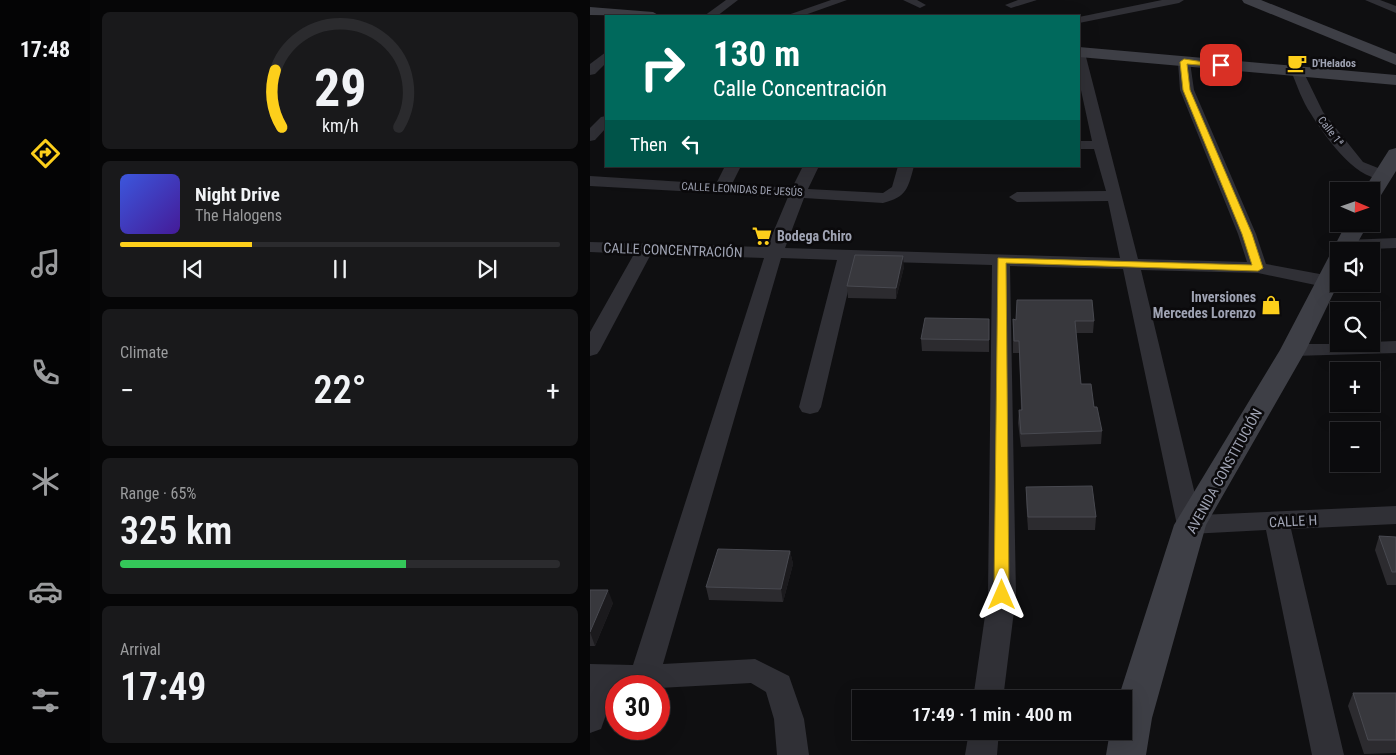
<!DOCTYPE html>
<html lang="en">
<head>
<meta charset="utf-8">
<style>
	body { margin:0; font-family:"Roboto Condensed",sans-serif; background:#19191b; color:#f1f3f6; height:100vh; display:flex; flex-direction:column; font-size:19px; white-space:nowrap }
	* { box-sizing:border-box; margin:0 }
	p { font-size:16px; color:#9a9b9d }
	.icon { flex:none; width:28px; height:28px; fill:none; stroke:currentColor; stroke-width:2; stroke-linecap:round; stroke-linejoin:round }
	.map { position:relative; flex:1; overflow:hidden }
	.side { display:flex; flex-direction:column; gap:12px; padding:12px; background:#060607; width:500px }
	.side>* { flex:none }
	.guide { position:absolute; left:15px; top:15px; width:475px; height:152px; border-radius:0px; box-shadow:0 5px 20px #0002,0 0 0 1px #2b2b2e; background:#00695c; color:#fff; overflow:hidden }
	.needle { width:32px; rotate:92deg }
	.fabs { position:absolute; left:740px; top:182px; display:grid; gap:10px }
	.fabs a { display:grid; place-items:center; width:50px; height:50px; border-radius:0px; background:#0b0b0d; box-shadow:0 5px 20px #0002,0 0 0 1px #2b2b2e; font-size:25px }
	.speed { position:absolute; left:15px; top:675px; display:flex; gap:10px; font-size:25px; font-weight:700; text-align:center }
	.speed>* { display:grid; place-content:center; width:65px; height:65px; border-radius:50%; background:#0b0b0d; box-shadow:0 5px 20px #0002,0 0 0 1px #2b2b2e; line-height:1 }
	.speed .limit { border:8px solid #d22; background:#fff; color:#111 }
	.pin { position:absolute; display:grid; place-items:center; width:42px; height:42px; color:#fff; margin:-21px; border-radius:10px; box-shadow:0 2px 8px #0006 }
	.me { position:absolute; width:55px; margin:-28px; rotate:0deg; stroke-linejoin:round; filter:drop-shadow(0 0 4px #0008) }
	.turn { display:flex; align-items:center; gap:18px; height:105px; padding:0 25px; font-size:22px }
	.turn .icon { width:65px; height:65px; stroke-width:2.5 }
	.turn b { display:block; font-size:35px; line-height:42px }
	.then { display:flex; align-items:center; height:48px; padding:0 25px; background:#0003; gap:10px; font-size:19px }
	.big { font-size:38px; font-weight:600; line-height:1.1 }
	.side .tile { flex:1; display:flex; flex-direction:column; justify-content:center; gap:8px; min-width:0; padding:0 18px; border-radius:8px; background:#19191b }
	.side .dial { align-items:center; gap:0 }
	.dial svg { height:130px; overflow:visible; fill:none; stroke:#2b2b2e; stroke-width:7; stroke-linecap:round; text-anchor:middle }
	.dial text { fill:#f1f3f6; stroke:none }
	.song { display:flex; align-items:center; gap:15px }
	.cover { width:60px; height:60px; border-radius:8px; background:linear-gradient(135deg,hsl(230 70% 55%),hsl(260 70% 35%)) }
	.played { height:5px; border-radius:2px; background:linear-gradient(90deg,#fdcf1b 30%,#2b2b2e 30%) }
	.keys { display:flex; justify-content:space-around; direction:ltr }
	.heat { display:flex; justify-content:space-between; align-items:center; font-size:28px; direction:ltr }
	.charge { height:8px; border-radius:4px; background:linear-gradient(90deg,#34c759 65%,#2b2b2e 0) }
	.trip { position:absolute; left:262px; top:690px; width:280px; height:50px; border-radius:0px; background:#0b0b0d; box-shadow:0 5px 20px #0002,0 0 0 1px #2b2b2e; font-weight:600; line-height:50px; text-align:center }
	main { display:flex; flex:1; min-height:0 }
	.tabs { display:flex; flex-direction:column; width:90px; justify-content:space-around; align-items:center; background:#040405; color:#9a9b9d }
	.tabs .icon { width:35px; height:35px }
	.tabs .on { color:#fdcf1b }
	.tabs b { font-size:22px; color:#f1f3f6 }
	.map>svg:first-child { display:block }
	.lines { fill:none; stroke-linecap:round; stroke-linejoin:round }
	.street { fill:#303036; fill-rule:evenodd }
	.secondary { fill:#3e3f46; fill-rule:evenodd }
	.wall { fill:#2c2b2f }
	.shaded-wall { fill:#1b1a1d }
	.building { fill:#38383d; stroke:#484950 }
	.route { fill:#fdcf1b; stroke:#a48712 }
	.labels { text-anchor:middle; stroke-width:5; stroke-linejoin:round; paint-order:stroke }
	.far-poi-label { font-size:11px; font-weight:bold; fill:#9fa3b3; stroke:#0b0a0c; text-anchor:start }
	.far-street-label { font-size:11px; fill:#9fa3b3; stroke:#0b0a0c }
	.poi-label { font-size:14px; font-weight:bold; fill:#9fa3b3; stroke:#0b0a0c; text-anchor:start }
	.street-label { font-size:14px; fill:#9fa3b3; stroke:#0b0a0c }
</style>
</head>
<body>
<main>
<nav class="tabs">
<b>17:48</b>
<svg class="icon on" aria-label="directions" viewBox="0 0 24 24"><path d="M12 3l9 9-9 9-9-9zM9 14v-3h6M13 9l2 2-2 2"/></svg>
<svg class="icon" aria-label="music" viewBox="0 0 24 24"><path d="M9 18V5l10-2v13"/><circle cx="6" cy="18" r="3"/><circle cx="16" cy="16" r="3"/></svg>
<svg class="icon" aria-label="phone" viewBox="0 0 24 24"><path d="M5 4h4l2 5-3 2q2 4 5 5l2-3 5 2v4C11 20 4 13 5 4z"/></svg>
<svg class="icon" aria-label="climate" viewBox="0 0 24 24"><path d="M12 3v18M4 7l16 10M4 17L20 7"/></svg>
<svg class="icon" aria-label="car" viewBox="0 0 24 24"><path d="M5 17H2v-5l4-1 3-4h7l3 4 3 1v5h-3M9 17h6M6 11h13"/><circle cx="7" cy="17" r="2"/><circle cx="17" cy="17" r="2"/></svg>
<svg class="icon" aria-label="filters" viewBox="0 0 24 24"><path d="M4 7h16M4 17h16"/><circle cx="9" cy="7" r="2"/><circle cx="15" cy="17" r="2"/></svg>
</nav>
<section class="side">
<div class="tile dial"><svg viewBox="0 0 100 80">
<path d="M14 69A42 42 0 1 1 86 69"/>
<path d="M14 69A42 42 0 0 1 10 34" stroke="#fdcf1b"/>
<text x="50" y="56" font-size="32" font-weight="700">29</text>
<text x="50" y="72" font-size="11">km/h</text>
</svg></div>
<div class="tile">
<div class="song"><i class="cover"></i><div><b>Night Drive</b><p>The Halogens</p></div></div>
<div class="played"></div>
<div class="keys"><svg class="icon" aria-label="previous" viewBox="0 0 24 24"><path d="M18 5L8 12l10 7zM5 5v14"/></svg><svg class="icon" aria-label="pause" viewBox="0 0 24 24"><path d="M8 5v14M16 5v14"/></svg><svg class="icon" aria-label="next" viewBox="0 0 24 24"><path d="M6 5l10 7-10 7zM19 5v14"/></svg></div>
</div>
<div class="tile"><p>Climate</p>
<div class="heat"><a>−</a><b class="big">22°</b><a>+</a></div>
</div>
<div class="tile"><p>Range · 65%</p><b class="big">325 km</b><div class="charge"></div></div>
<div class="tile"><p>Arrival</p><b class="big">17:49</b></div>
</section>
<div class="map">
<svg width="806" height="755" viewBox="0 0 806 755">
	<rect width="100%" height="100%" fill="#0f0f11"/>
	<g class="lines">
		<!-- street -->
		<g class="street">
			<polygon points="136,0 148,0 127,16 114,16"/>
			<polygon points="241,0 257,0 212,16 195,16"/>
			<polygon points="313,0 327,0 336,5 330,8"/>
			<polygon points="428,0 447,0 421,8 415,5"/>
			<polygon points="572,0 594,0 589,3 489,23 489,17"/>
			<polygon points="775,0 790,0 806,6 806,13"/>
			<path d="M 489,49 L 495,53 L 548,259 L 657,262 L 648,234 L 590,90 L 588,62 L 594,58 L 600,62 L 604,90 L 666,234 L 676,264 L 735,275 L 742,277 L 744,281 L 742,285 L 735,287 L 668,273 L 551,270 L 610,515 L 806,506 L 806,524 L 701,529 L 754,755 L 722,755 L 676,530 L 600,534 L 591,531 L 587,525 L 533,269 L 420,266 L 426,595 L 413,699 L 383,699 L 398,595 L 402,265 L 265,261 L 231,407 L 228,412 L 220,414 L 212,412 L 209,407 L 247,260 L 191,258 L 73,664 L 165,659 L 199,676 L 214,719 L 219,755 L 187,755 L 184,719 L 176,692 L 161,683 L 69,688 L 69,686 L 26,686 L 11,729 L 0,733 L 0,664 L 43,665 L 174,258 L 61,254 L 10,350 L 7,354 L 0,356 L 0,332 L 44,254 L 0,252 L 0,242 L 177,247 L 198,197 L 0,186 L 0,176 L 126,184 L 135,166 L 151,166 L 142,184 L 202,188 L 213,166 L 229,166 L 218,189 L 293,193 L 302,187 L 308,166 L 324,166 C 318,188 317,197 293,203 L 214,198 L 195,248 L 530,258 L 518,201 L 427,202 L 419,197 L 427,192 L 516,191 L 504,149 L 489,149 L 489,141 L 502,141 L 489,81 Z"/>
			<polygon points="16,52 16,63 5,74 0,75 0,64"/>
			<path d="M 707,67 L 713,71 L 733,112 L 773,162 L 798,172 L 800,175 L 798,178 C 769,186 734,135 721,114 C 712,101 707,85 701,71 Z"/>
			<polygon points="16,116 16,128 5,140 0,141 0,128 11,117"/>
			<polygon points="806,238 806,248 756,250 750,249 747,245 750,241 756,240"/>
			<polygon points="806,341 806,353 703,356 696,354 693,350 696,346 703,344 781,344 781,342"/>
			<polygon points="379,731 409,731 407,755 375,755"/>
		</g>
		<!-- secondary -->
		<g class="secondary">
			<polygon points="652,0 671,0 806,54 806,65 654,3"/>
			<polygon points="0,7 63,12 70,16 0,15"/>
			<polygon points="489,47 806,75 806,85 489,57"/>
			<polygon points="806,148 806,171 788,200 781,202 781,191 773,191 799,150"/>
			<polygon points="756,224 778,224 763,251 749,251 749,282 716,350 616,525 562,718 556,755 516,755 520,731 534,731 534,699 528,699 584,525 690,350"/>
		</g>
	</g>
	<!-- wall -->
	<g class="wall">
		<polygon points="314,267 306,299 258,298 257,286"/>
		<polygon points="399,319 399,352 332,351 331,339"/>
		<polygon points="423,319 504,321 503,333 486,333 491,384 504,407 512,431 511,444 431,447 428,423 429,410 431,410 429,353 423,353"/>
		<polygon points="436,487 506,517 505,530 438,530 436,500"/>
		<polygon points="789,536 806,537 806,585 797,585 785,550"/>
		<polygon points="200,551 203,564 193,602 119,600 116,587"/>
		<polygon points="0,590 23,603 5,646 0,646"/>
		<polygon points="763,693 806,693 806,753 774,754 758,706"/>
	</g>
	<!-- shaded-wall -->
	<g class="shaded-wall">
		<polygon points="313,256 314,267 306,299 306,288"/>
		<polygon points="200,551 203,564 193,602 191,589"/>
		<polygon points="18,590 23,603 5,646 0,632"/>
	</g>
	<!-- building -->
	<g class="building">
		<polygon points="265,255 313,256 306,288 257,286"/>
		<polygon points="427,300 502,300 504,321 485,321 491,384 501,384 504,407 507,407 512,431 431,434 429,410 432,410 429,341 424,341 423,319 426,320"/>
		<polygon points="335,318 399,319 399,340 331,339"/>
		<polygon points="502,486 506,517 438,517 436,487"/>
		<polygon points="789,536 806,537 806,572 802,572"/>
		<polygon points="128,549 200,551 191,589 116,587"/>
		<polygon points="0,590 18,590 0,632"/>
		<polygon points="763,693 806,693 806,740 778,740"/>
	</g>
	<!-- route -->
	<polygon class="route" points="594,59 635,65 631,67 597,64 600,90 662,234 673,268 668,271 416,263 419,595 417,599 406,599 404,595 408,258 662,265 652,234 593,90 590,62"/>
	<!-- icons -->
	<defs>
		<symbol id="cafe-bare" viewBox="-9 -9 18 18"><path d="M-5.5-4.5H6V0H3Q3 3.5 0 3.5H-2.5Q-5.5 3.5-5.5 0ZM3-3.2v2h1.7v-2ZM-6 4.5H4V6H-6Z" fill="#fdcf1b" stroke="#0b0a0c" stroke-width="2.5" paint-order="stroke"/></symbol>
		<symbol id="supermarket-bare" viewBox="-9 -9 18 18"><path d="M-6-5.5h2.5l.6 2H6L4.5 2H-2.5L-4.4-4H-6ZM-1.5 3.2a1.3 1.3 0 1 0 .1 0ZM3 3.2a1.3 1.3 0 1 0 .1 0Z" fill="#fdcf1b" stroke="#0b0a0c" stroke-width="2.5" paint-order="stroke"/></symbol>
		<symbol id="shop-bare" viewBox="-9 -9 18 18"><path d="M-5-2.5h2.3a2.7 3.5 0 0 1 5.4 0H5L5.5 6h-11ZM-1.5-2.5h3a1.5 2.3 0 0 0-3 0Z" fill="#fdcf1b" stroke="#0b0a0c" stroke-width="2.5" paint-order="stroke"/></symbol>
	</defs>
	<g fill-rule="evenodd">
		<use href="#cafe-bare" x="693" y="49" width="28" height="28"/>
		<use href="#supermarket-bare" x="158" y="222" width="28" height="28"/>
		<use href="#shop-bare" x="667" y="291" width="28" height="28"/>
	</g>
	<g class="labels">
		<!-- far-poi labels -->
		<g class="far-poi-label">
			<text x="722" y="67">D'Helados</text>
		</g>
		<!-- far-street labels -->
		<g class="far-street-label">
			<text transform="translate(741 131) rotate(52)" y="4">Calle 1ª</text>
			<text transform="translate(152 189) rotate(3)" y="4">CALLE LEONIDAS DE JESÚS</text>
		</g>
		<!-- poi labels -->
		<g class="poi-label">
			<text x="187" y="241">Bodega Chiro</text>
			<text x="666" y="302" text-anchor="end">Inversiones<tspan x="666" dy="16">Mercedes Lorenzo</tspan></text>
		</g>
		<!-- street labels -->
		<g class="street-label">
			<text transform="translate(83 250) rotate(2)" y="5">CALLE CONCENTRACIÓN</text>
			<text transform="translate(634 471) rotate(-61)" y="5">AVENIDA CONSTITUCIÓN</text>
			<text transform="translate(703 521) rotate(-3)" y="5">CALLE H</text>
		</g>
	</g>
</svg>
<div class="fabs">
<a><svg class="needle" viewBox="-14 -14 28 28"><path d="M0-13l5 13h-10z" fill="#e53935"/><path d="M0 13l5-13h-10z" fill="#9a9b9d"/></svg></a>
<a><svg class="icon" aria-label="sound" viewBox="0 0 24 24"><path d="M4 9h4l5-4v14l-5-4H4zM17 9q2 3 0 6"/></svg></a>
<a><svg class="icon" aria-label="search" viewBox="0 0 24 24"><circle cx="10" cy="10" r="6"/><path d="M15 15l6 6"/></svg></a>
<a>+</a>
<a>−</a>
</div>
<div class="speed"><div class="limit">30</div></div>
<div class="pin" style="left:631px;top:65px;background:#d93025"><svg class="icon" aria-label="arrive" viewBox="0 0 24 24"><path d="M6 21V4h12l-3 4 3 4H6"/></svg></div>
<svg class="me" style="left:412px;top:595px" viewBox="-20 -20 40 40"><path d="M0-17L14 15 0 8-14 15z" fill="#fdcf1b" stroke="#fff" stroke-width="4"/></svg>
<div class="trip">17:49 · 1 min · 400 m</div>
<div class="guide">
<div class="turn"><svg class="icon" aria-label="right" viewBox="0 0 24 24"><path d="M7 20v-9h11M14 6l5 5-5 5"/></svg><div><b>130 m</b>Calle Concentración</div></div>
<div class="then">Then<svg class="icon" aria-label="left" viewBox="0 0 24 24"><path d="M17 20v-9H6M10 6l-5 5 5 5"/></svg></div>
</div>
</div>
</main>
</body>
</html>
